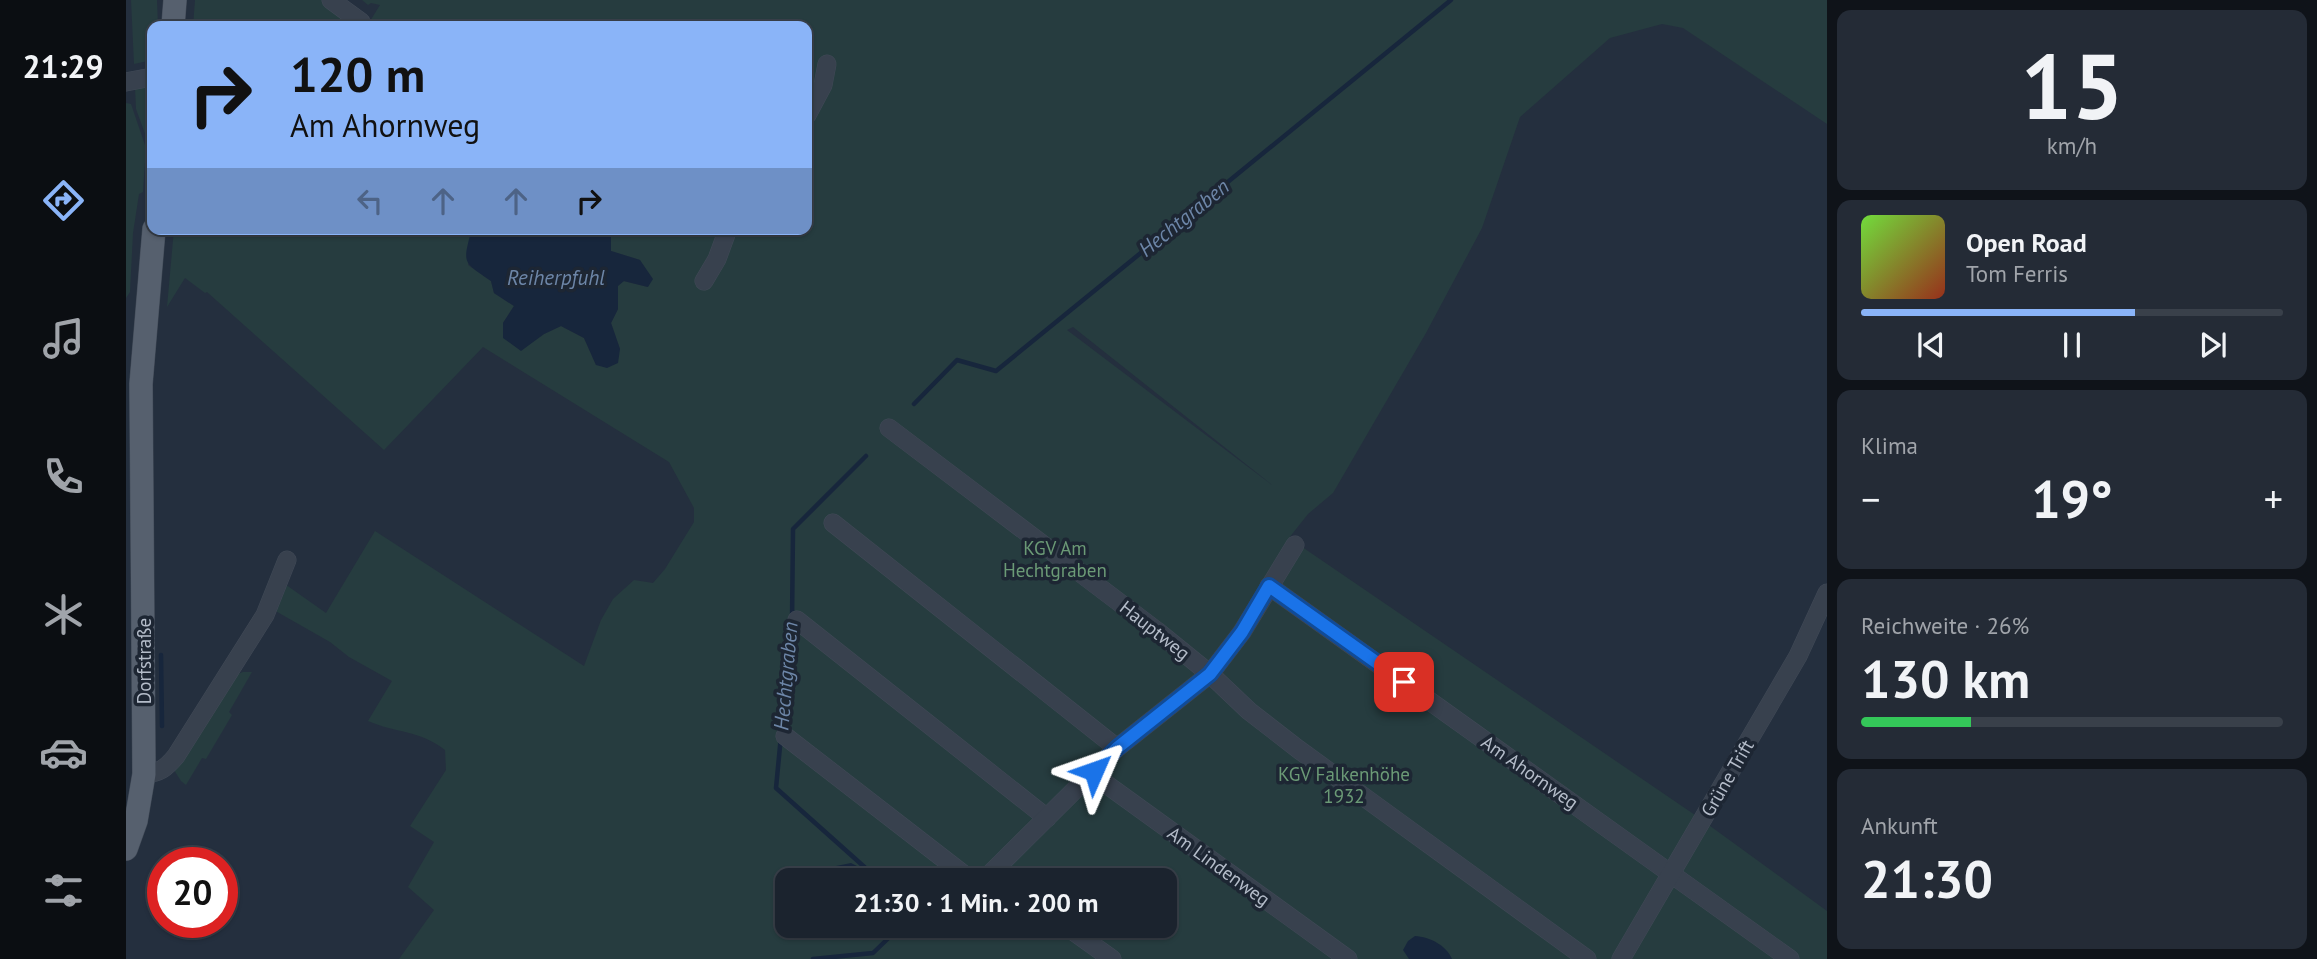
<!DOCTYPE html>
<html lang="de">
<head>
<meta charset="utf-8">
<style>
	body { margin:0; font-family:"PT Sans",sans-serif; background:#242b36; color:#f1f3f6; height:100vh; display:flex; flex-direction:column; font-size:26px; white-space:nowrap }
	* { box-sizing:border-box; margin:0 }
	p { font-size:23px; color:#a0a4aa }
	.icon { flex:none; width:38px; height:38px; fill:none; stroke:currentColor; stroke-width:2; stroke-linecap:round; stroke-linejoin:round }
	.map { position:relative; flex:1; overflow:hidden }
	.sheet { display:flex; flex-direction:column; gap:10px; padding:10px; background:#0f1319; width:490px }
	.sheet>* { flex:none }
	.top-card { position:absolute; left:21px; top:21px; width:665px; height:214px; border-radius:14px; box-shadow:0 2px 5px #0004,0 0 0 2px #39404a; background:#8ab4f8; color:#111; overflow:hidden }
	.speed { position:absolute; left:21px; top:847px; display:flex; gap:14px; font-size:35px; font-weight:700; text-align:center }
	.speed>* { display:grid; place-content:center; width:91px; height:91px; border-radius:50%; background:#1b232e; box-shadow:0 2px 5px #0004,0 0 0 2px #39404a; line-height:1 }
	.speed .limit { border:10px solid #d22; background:#fff; color:#111 }
	.pin { position:absolute; display:grid; place-items:center; width:60px; height:60px; color:#fff; margin:-30px; border-radius:14px; box-shadow:0 4px 10px #0006 }
	.me { position:absolute; width:77px; margin:-38px; rotate:47deg; stroke-linejoin:round; filter:drop-shadow(0 0 5px #0008) }
	.turn { display:flex; align-items:center; gap:24px; height:147px; padding:0 28px; font-size:32px }
	.turn .icon { width:91px; height:91px; stroke-width:2.5 }
	.turn b { display:block; font-size:49px; line-height:60px }
	.lanes { display:flex; align-items:center; height:66px; padding:0 28px; background:#0003; justify-content:center; gap:35px; direction:ltr }
	.lanes .off { opacity:.35 }
	.big { font-size:52px; font-weight:600; line-height:1.1 }
	.sheet .tile { flex:1; display:flex; flex-direction:column; justify-content:center; gap:10px; min-width:0; padding:0 24px; border-radius:14px; background:#242b36 }
	.sheet .dial { align-items:center; gap:0 }
	.dial b { font-size:91px; line-height:1 }
	.song { display:flex; align-items:center; gap:21px }
	.cover { width:84px; height:84px; border-radius:10px; background:linear-gradient(135deg,hsl(100 70% 55%),hsl(10 70% 35%)) }
	.played { height:7px; border-radius:4px; background:linear-gradient(90deg,#8ab4f8 65%,#39404a 65%) }
	.keys { display:flex; justify-content:space-around; direction:ltr }
	.heat { display:flex; justify-content:space-between; align-items:center; font-size:38px; direction:ltr }
	.charge { height:10px; border-radius:5px; background:linear-gradient(90deg,#34c759 26%,#39404a 0) }
	.trip { position:absolute; left:649px; top:868px; width:402px; height:70px; border-radius:14px; background:#1b232e; box-shadow:0 2px 5px #0004,0 0 0 2px #39404a; font-weight:600; line-height:70px; text-align:center }
	main { display:flex; flex:1; min-height:0 }
	.dock { display:flex; flex-direction:column; width:126px; justify-content:space-around; align-items:center; background:#0b0e12; color:#a0a4aa }
	.dock .icon { width:49px; height:49px }
	.dock .current { color:#8ab4f8 }
	.dock b { font-size:32px; color:#f1f3f6 }
	.map>svg:first-child { display:block }
	.green { fill:#263c3f; fill-rule:evenodd }
	.water { fill:#17263c }
	.lines { fill:none; stroke-linecap:round; stroke-linejoin:round }
	.stream { stroke:#17263c; stroke-width:4.5 }
	.minor-casing { stroke:#414a57; stroke-width:19 }
	.major-casing { stroke:#414a57; stroke-width:24 }
	.minor { stroke:#38414e; stroke-width:18 }
	.major { stroke:#56606e; stroke-width:23 }
	.route-casing { stroke:#114b97; stroke-width:18 }
	.route { stroke:#1a73e8; stroke-width:12 }
	.labels { text-anchor:middle; stroke-width:7; stroke-linejoin:round; paint-order:stroke }
	.park-label { font-size:19px; fill:#6b9a76; stroke:#1d2633 }
	.street-label { font-size:19px; fill:#b4bcc9; stroke:#1d2633 }
	.water-label { font-size:21px; font-style:italic; fill:#6d86a8; stroke:#1d2633 }
</style>
</head>
<body>
<main>
<nav class="dock">
<b>21:29</b>
<svg class="icon current" aria-label="directions" viewBox="0 0 24 24"><path d="M12 3l9 9-9 9-9-9zM9 14v-3h6M13 9l2 2-2 2"/></svg>
<svg class="icon" aria-label="music" viewBox="0 0 24 24"><path d="M9 18V5l10-2v13"/><circle cx="6" cy="18" r="3"/><circle cx="16" cy="16" r="3"/></svg>
<svg class="icon" aria-label="phone" viewBox="0 0 24 24"><path d="M5 4h4l2 5-3 2q2 4 5 5l2-3 5 2v4C11 20 4 13 5 4z"/></svg>
<svg class="icon" aria-label="climate" viewBox="0 0 24 24"><path d="M12 3v18M4 7l16 10M4 17L20 7"/></svg>
<svg class="icon" aria-label="car" viewBox="0 0 24 24"><path d="M5 17H2v-5l4-1 3-4h7l3 4 3 1v5h-3M9 17h6M6 11h13"/><circle cx="7" cy="17" r="2"/><circle cx="17" cy="17" r="2"/></svg>
<svg class="icon" aria-label="filters" viewBox="0 0 24 24"><path d="M4 7h16M4 17h16"/><circle cx="9" cy="7" r="2"/><circle cx="15" cy="17" r="2"/></svg>
</nav>
<div class="map">
<svg width="1701" height="959" viewBox="0 0 1701 959">
	<rect width="100%" height="100%" fill="#242f3e"/>
	<!-- green -->
	<g class="green">
		<polygon points="5,0 31,0 32,26 26,26 26,53 22,61 8,64"/>
		<polygon points="69,0 197,0 227,26 67,26"/>
		<path d="M 236,0 L 1701,0 L 1701,124 L 1557,28 L 1536,24 L 1484,38 L 1394,117 L 1356,228 L 1300,333 L 1207,493 L 1182,514 L 1163,538 L 1569,815 L 1701,911 L 1701,959 L 273,959 L 308,910 L 282,887 L 308,842 L 284,826 L 320,770 L 319,750 C 294,730 269,733 242,721 L 266,681 L 223,657 L 204,642 L 146,609 L 156,582 L 200,613 L 249,531 L 458,666 L 475,620 L 487,599 L 508,580 L 527,583 L 539,569 L 568,522 L 568,508 L 543,462 L 357,347 L 258,450 L 81,292 L 79,293 L 59,278 L 41,307 L 48,229 L 348,229 L 345,232 L 342,265 L 365,281 L 368,293 L 388,306 L 377,323 L 395,350 L 418,334 L 435,326 L 458,338 L 470,365 L 494,349 L 485,323 L 492,309 L 491,286 L 497,281 L 522,287 L 514,260 L 485,251 L 485,229 L 681,229 L 681,26 L 241,26 L 254,5 L 245,3 L 242,5 ZM 947,327 L 1145,484 L 1146,485 L 941,330 ZM 700,874 L 734,874 L 734,880 L 1040,880 L 1040,926 L 662,926 L 662,880 L 700,880 Z"/>
		<polygon points="18,84 24,87 21,139 10,109 9,87"/>
		<polygon points="0,103 5,104 20,148 17,192 13,194 7,233 4,292 0,298"/>
		<polygon points="117,672 126,672 103,712 106,715 80,759 76,758 60,785 55,781 48,770 112,674"/>
	</g>
	<!-- water -->
	<g class="water">
		<path d="M 348,229 L 363,229 L 369,235 L 375,229 L 452,229 L 457,232 L 462,229 L 485,229 L 485,251 L 514,260 L 527,279 L 522,287 L 498,281 L 492,286 L 492,309 L 485,323 L 494,349 L 492,363 L 481,368 L 470,365 L 458,338 L 435,326 L 418,334 L 395,351 L 377,338 L 377,323 L 388,306 L 368,293 L 365,281 C 338,262 336,265 345,232 Z"/>
		<polygon points="725,863 731,866 734,874 734,880 700,880 700,874 705,867"/>
		<path d="M 1289,936 C 1304,937 1320,945 1326,959 L 1283,959 L 1277,950 L 1282,941 Z"/>
	</g>
	<g class="lines">
		<!-- stream -->
		<g class="stream">
			<polyline points="788,404 831,360 870,371 1325,0"/>
			<polyline points="740,456 667,529 666,622 650,788 753,880"/>
			<polyline points="35,655 36,726"/>
			<polyline points="687,959 747,953 775,926"/>
		</g>
		<defs>
			<g id="minor">
				<polyline points="205,0 235,22"/>
				<polyline points="0,82 26,77"/>
				<polyline points="681,115 697,85 701,64"/>
				<polyline points="578,281 591,259 602,229"/>
				<polyline points="763,428 1031,631 1084,674 1123,711 1172,749 1461,959"/>
				<polyline points="707,523 991,748"/>
				<polyline points="1143,586 1664,959"/>
				<polyline points="671,620 921,818"/>
				<polyline points="659,736 845,880"/>
				<polyline points="968,770 980,784 1222,959"/>
				<path d="M 18,774 C 34,773 40,768 50,756 L 139,615 L 161,560"/>
				<polyline points="858,880 991,748 1084,674 1116,632 1169,545"/>
				<polyline points="940,926 986,959"/>
				<polyline points="1495,959 1672,656 1701,593"/>
			</g>
			<g id="major">
				<polyline points="47,26 49,0"/>
				<polyline points="0,849 10,821 18,774 15,384 28,229"/>
			</g>
		</defs>
		<!-- minor casing -->
		<use href="#minor" class="minor-casing"/>
		<!-- major casing -->
		<use href="#major" class="major-casing"/>
		<!-- minor -->
		<use href="#minor" class="minor"/>
		<!-- major -->
		<use href="#major" class="major"/>
	</g>
	<g class="lines">
		<defs>
			<polyline id="route" points="968,771 991,748 1084,674 1116,632 1143,586 1278,682"/>
		</defs>
		<!-- route casing -->
		<use href="#route" class="route-casing"/>
		<!-- route -->
		<use href="#route" class="route"/>
	</g>
	<g class="labels">
		<!-- park labels -->
		<g class="park-label">
			<text x="929" y="555">KGV Am<tspan x="929" dy="22">Hechtgraben</tspan></text>
			<text x="1218" y="781">KGV Falkenhöhe<tspan x="1218" dy="22">1932</tspan></text>
		</g>
		<!-- street labels -->
		<g class="street-label">
			<text transform="translate(1029 630) rotate(38)" y="7">Hauptweg</text>
			<text transform="translate(18 661) rotate(-90)" y="7">Dorfstraße</text>
			<text transform="translate(1404 772) rotate(35)" y="7">Am Ahornweg</text>
			<text transform="translate(1601 778) rotate(-60)" y="7">Grüne Trift</text>
			<text transform="translate(1093 866) rotate(36)" y="7">Am Lindenweg</text>
		</g>
		<!-- water labels -->
		<g class="water-label">
			<text transform="translate(1058 218) rotate(-39)" y="7">Hechtgraben</text>
			<text x="430" y="285">Reiherpfuhl</text>
			<text transform="translate(660 676) rotate(-85)" y="7">Hechtgraben</text>
		</g>
	</g>
</svg>
<div class="speed"><div class="limit">20</div></div>
<div class="pin" style="left:1278px;top:682px;background:#d93025"><svg class="icon" aria-label="arrive" viewBox="0 0 24 24"><path d="M6 21V4h12l-3 4 3 4H6"/></svg></div>
<svg class="me" style="left:968px;top:771px" viewBox="-20 -20 40 40"><path d="M0-17L14 15 0 8-14 15z" fill="#1a73e8" stroke="#fff" stroke-width="4"/></svg>
<div class="trip">21:30 · 1 Min. · 200 m</div>
<div class="top-card">
<div class="turn"><svg class="icon" aria-label="right" viewBox="0 0 24 24"><path d="M7 20v-9h11M14 6l5 5-5 5"/></svg><div><b>120 m</b>Am Ahornweg</div></div>
<div class="lanes"><svg class="icon off" aria-label="left" viewBox="0 0 24 24"><path d="M17 20v-9H6M10 6l-5 5 5 5"/></svg><svg class="icon off" aria-label="ahead" viewBox="0 0 24 24"><path d="M12 20V5M6 11l6-6 6 6"/></svg><svg class="icon off" aria-label="ahead" viewBox="0 0 24 24"><path d="M12 20V5M6 11l6-6 6 6"/></svg><svg class="icon" aria-label="right" viewBox="0 0 24 24"><path d="M7 20v-9h11M14 6l5 5-5 5"/></svg></div>
</div>
</div>
<section class="sheet">
<div class="tile dial"><b>15</b><p>km/h</p></div>
<div class="tile">
<div class="song"><i class="cover"></i><div><b>Open Road</b><p>Tom Ferris</p></div></div>
<div class="played"></div>
<div class="keys"><svg class="icon" aria-label="previous" viewBox="0 0 24 24"><path d="M18 5L8 12l10 7zM5 5v14"/></svg><svg class="icon" aria-label="pause" viewBox="0 0 24 24"><path d="M8 5v14M16 5v14"/></svg><svg class="icon" aria-label="next" viewBox="0 0 24 24"><path d="M6 5l10 7-10 7zM19 5v14"/></svg></div>
</div>
<div class="tile"><p>Klima</p>
<div class="heat"><a>−</a><b class="big">19°</b><a>+</a></div>
</div>
<div class="tile"><p>Reichweite · 26%</p><b class="big">130 km</b><div class="charge"></div></div>
<div class="tile"><p>Ankunft</p><b class="big">21:30</b></div>
</section>
</main>
</body>
</html>
